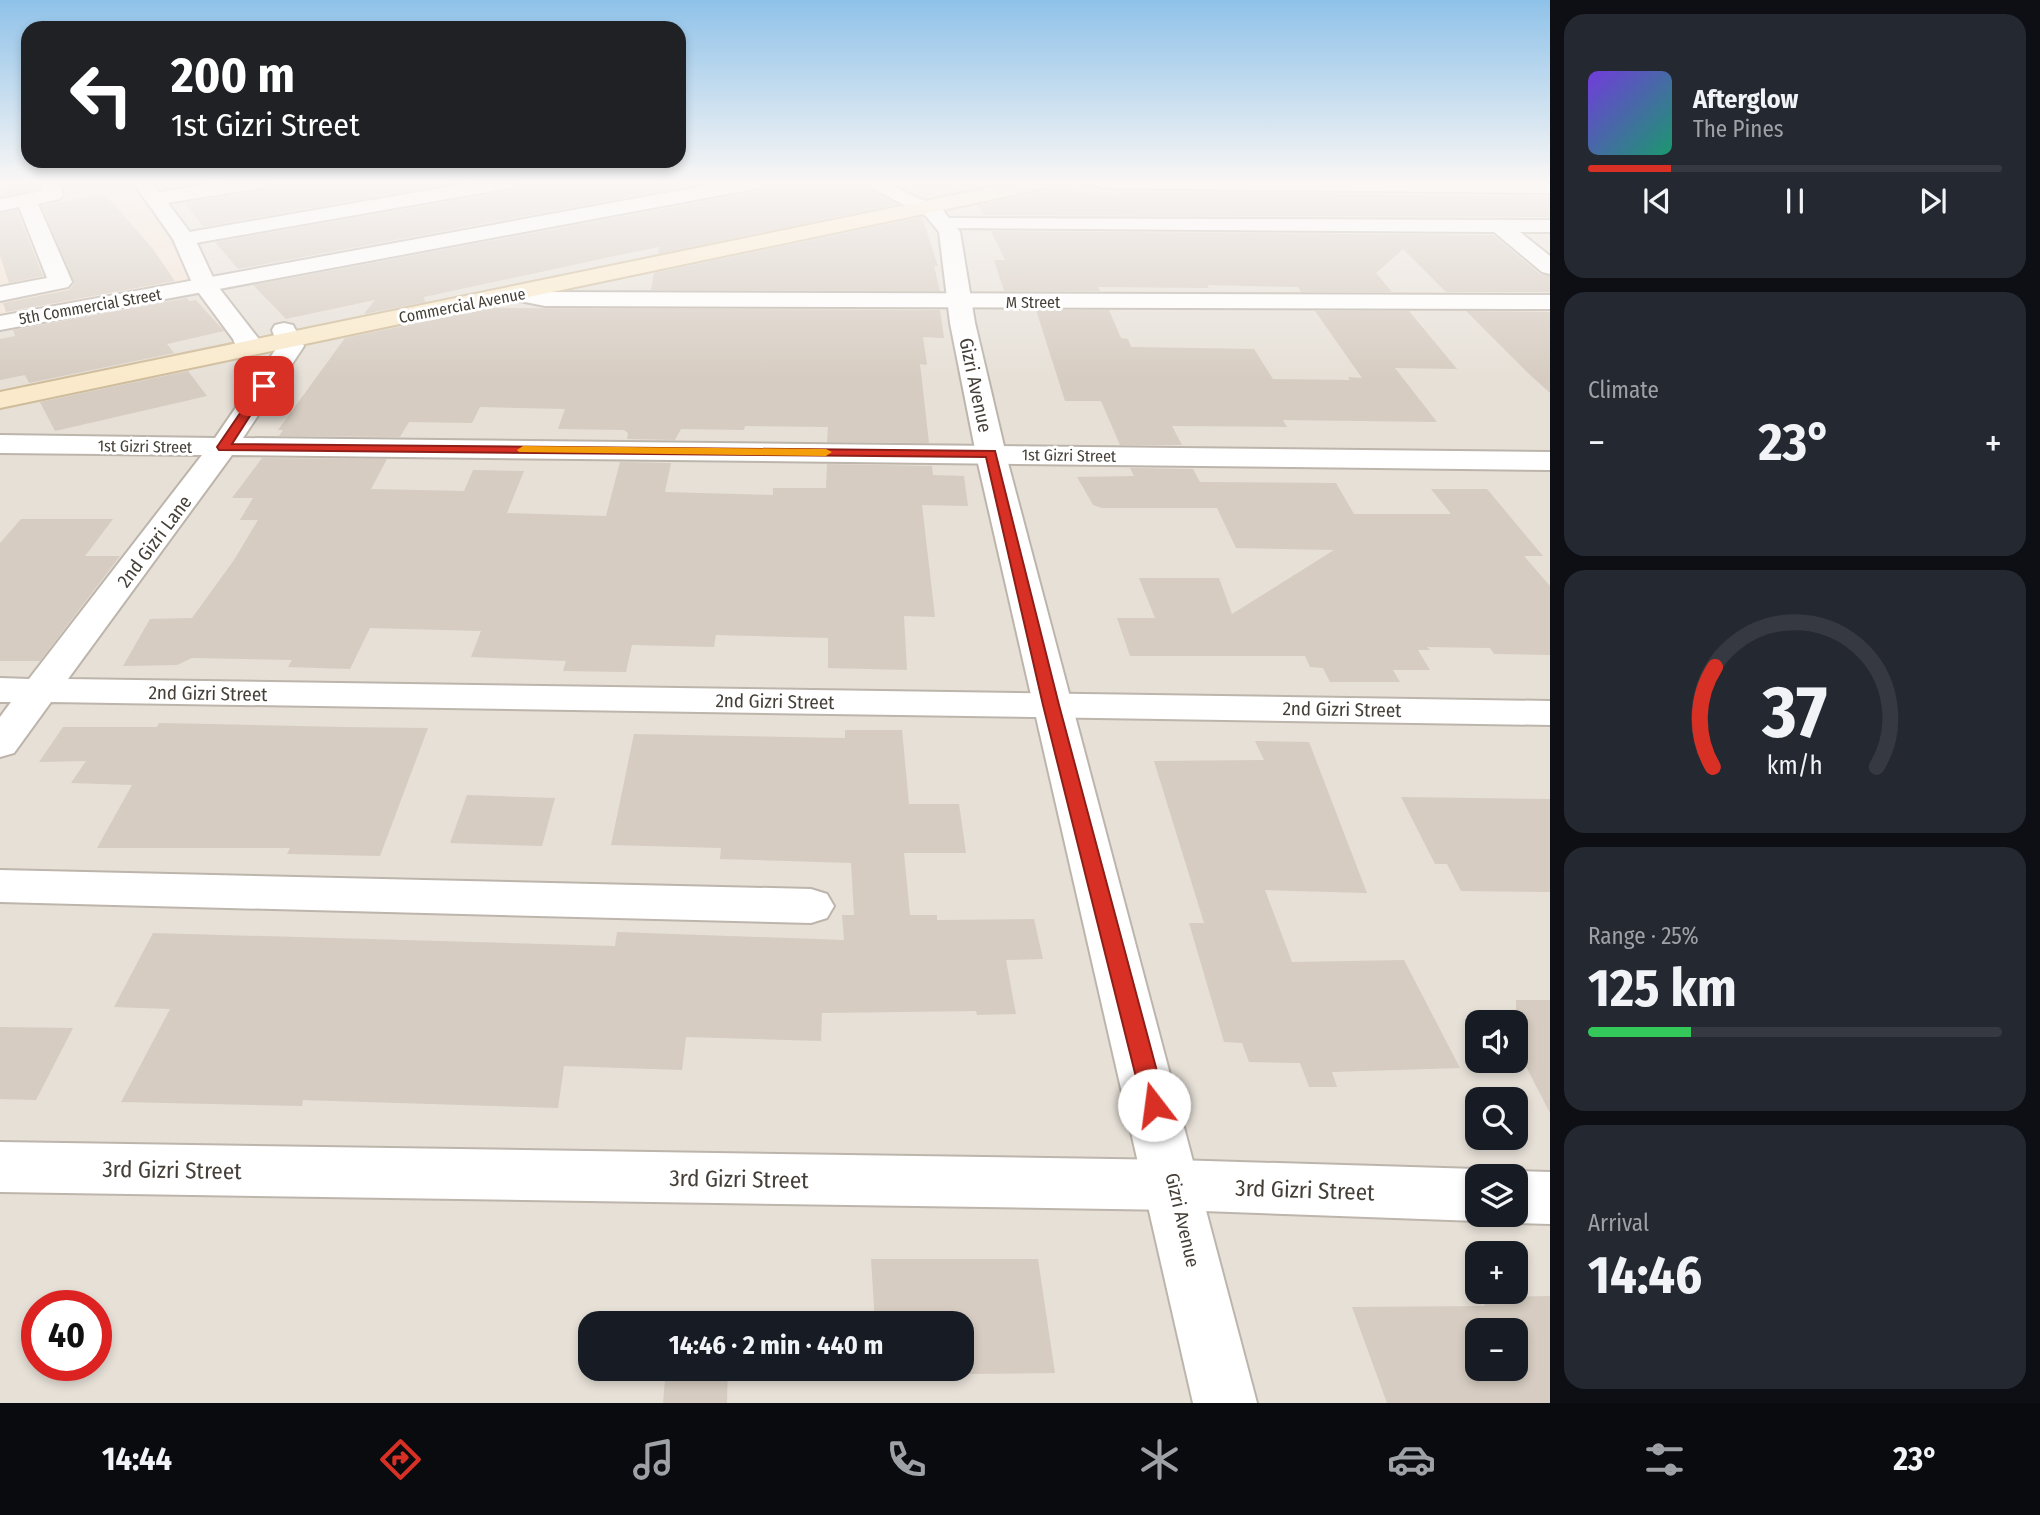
<!DOCTYPE html>
<html lang="en">
<head>
<meta charset="utf-8">
<style>
	body { margin:0; font-family:"Fira Sans Condensed",sans-serif; background:#242831; color:#f1f3f6; height:100vh; display:flex; flex-direction:column; font-size:26px; white-space:nowrap }
	* { box-sizing:border-box; margin:0 }
	p { font-size:23px; color:#9ea1a6 }
	.icon { flex:none; width:38px; height:38px; fill:none; stroke:currentColor; stroke-width:2; stroke-linecap:round; stroke-linejoin:round }
	.map { position:relative; flex:1; overflow:hidden }
	.details { display:flex; flex-direction:column; gap:14px; padding:14px; background:#0d0f14; width:490px }
	.details>* { flex:none }
	.hud { position:absolute; left:21px; top:21px; width:665px; height:147px; border-radius:21px; box-shadow:0 4px 10px #0003; background:#202124; color:#fff; overflow:hidden }
	.fabs { position:absolute; left:1465px; top:1010px; display:grid; gap:14px }
	.fabs a { display:grid; place-items:center; width:63px; height:63px; border-radius:14px; background:#171b24; box-shadow:0 4px 10px #0003; font-size:35px }
	.speed { position:absolute; left:21px; top:1290px; display:flex; gap:14px; font-size:35px; font-weight:700; text-align:center }
	.speed>* { display:grid; place-content:center; width:91px; height:91px; border-radius:50%; background:#171b24; box-shadow:0 4px 10px #0003; line-height:1 }
	.speed .limit { border:10px solid #d22; background:#fff; color:#111 }
	.pin { position:absolute; display:grid; place-items:center; width:60px; height:60px; color:#fff; margin:-30px; border-radius:14px; box-shadow:0 4px 10px #0006 }
	.me { position:absolute; width:77px; margin:-38px; rotate:345deg; stroke-linejoin:round; filter:drop-shadow(0 0 5px #0008) }
	.turn { display:flex; align-items:center; gap:24px; height:147px; padding:0 35px; font-size:32px }
	.turn .icon { width:91px; height:91px; stroke-width:2.5 }
	.turn b { display:block; font-size:49px; line-height:60px }
	.big { font-size:52px; font-weight:700; line-height:1.1 }
	.details .tile { flex:1; display:flex; flex-direction:column; justify-content:center; gap:10px; min-width:0; padding:0 24px; border-radius:21px; background:#242831 }
	.details .dial { align-items:center; gap:0 }
	.dial svg { height:182px; overflow:visible; fill:none; stroke:#363941; stroke-width:7; stroke-linecap:round; text-anchor:middle }
	.dial text { fill:#f1f3f6; stroke:none }
	.song { display:flex; align-items:center; gap:21px }
	.cover { width:84px; height:84px; border-radius:10px; background:linear-gradient(135deg,hsl(260 70% 55%),hsl(160 70% 35%)) }
	.played { height:7px; border-radius:4px; background:linear-gradient(90deg,#d93025 20%,#363941 20%) }
	.keys { display:flex; justify-content:space-around; direction:ltr }
	.heat { display:flex; justify-content:space-between; align-items:center; font-size:38px; direction:ltr }
	.charge { height:10px; border-radius:5px; background:linear-gradient(90deg,#34c759 25%,#363941 0) }
	.trip { position:absolute; left:578px; top:1311px; width:396px; height:70px; border-radius:21px; background:#171b24; box-shadow:0 4px 10px #0003; font-weight:700; line-height:70px; text-align:center }
	.tab-bar { display:flex; height:112px; justify-content:space-around; align-items:center; background:#090b0e; color:#9ea1a6 }
	.tab-bar .icon { width:49px; height:49px }
	.tab-bar .on { color:#d93025 }
	.tab-bar b { font-size:32px; color:#f1f3f6 }
	main { display:flex; flex:1; min-height:0 }
	.map>svg:first-child { display:block }
	.residential { fill:#e6e0d7; fill-rule:evenodd }
	.commercial { fill:#f3e3d5 }
	.building { fill:#d6ccc1; fill-rule:evenodd }
	.lines { fill:none; stroke-linecap:round; stroke-linejoin:round }
	.minor-casing { stroke:#bdb5ab; stroke-width:4 }
	.tertiary-casing { stroke:#bdb5ab; stroke-width:4 }
	.secondary-casing { stroke:#cfbc9b; stroke-width:4 }
	.minor { fill:#fff; fill-rule:evenodd }
	.tertiary { fill:#fff; fill-rule:evenodd }
	.secondary { fill:#faeacb; fill-rule:evenodd }
	.route { fill:#d93025; stroke:#8d1f18; stroke-width:2 }
	.slow { fill:#f59e0b }
	.labels { text-anchor:middle; stroke-width:6; stroke-linejoin:round; paint-order:stroke }
	.far-street-label { font-size:16px; fill:#453f37; stroke:#fff }
	.street-label { font-size:19px; fill:#453f37; stroke:#fff }
	.near-street-label { font-size:23px; fill:#453f37; stroke:#fff }
</style>
</head>
<body>
<main>
<div class="map">
<svg width="1550" height="1403" viewBox="0 0 1550 1403">
	<rect width="100%" height="100%" fill="#f3eee8"/>
	<!-- residential -->
	<path class="residential" d="M 0,182 L 1550,182 L 1550,1403 L 0,1403 ZM 1477,1022 L 1516,1022 L 1516,1060 L 1477,1060 ZM 1477,1099 L 1516,1099 L 1516,1138 L 1477,1138 ZM 1477,1176 L 1516,1176 L 1516,1214 L 1477,1214 ZM 1477,1253 L 1516,1253 L 1516,1292 L 1477,1292 ZM 37,1306 L 96,1306 L 96,1365 L 37,1365 ZM 590,1323 L 961,1323 L 961,1368 L 590,1368 ZM 1477,1330 L 1516,1330 L 1516,1368 L 1477,1368 Z"/>
	<!-- commercial -->
	<polygon class="commercial" points="0,182 131,182 199,285 0,321"/>
	<!-- building -->
	<g class="building">
		<polygon points="18,182 34,182 37,189 0,196"/>
		<polygon points="273,182 457,182 203,227 185,203 261,191"/>
		<polygon points="522,182 708,182 238,269 215,242 510,191"/>
		<polygon points="771,182 859,182 897,204 658,254 659,247 610,257 424,297 425,302 364,314 375,300 286,319 253,285 759,191"/>
		<polygon points="1059,182 1072,182 1073,193 1125,194 1125,191 1550,197 1550,217 983,215 978,205 1048,191"/>
		<polygon points="104,193 153,249 175,281 6,312 3,303 69,290 74,284 42,206"/>
		<polygon points="17,210 43,276 9,283 0,256 0,213"/>
		<polygon points="922,217 938,266 934,266 940,291 651,290 654,273"/>
		<polygon points="991,231 1493,235 1540,274 1550,276 1550,292 1446,292 1403,249 1376,273 1392,292 1301,292 1298,287 1207,285 1209,288 1098,287 1100,291 1004,291 994,260 1005,260"/>
		<polygon points="187,298 189,301 196,300 224,331 167,344 174,353 29,383 25,375 0,380 0,339 15,336 13,330"/>
		<polygon points="490,308 940,310 944,338 923,337 927,365 920,364 929,443 827,442 828,427 745,426 744,430 681,429 675,440 627,439 628,433 624,430 558,429 565,409 480,407 472,423 409,422 400,437 279,436 283,430 278,430 345,338"/>
		<polygon points="1036,310 1109,310 1121,338 1128,339 1131,347 1254,349 1273,379 1350,380 1348,377 1362,378 1315,311 1409,311 1457,369 1395,368 1437,422 1283,420 1287,427 1172,426 1182,445 1120,445 1101,401 1065,401"/>
		<polygon points="1466,311 1550,312 1550,393 1528,373"/>
		<polygon points="188,371 207,396 55,431 40,402"/>
		<polygon points="262,458 387,459 371,489 464,491 473,470 524,471 507,513 606,516 620,462 671,463 665,492 773,495 773,488 826,488 827,464 932,466 933,475 964,476 968,506 922,505 935,617 904,616 907,670 828,668 828,638 716,635 714,647 632,645 626,672 563,671 566,661 471,657 481,631 370,628 350,669 288,667 292,660 192,658 177,665 123,666 150,619 192,618 234,560 258,520 240,520 253,498 232,498"/>
		<polygon points="1130,468 1193,469 1200,482 1336,483 1354,514 1451,514 1431,489 1487,489 1543,556 1524,556 1550,586 1550,655 1494,654 1490,648 1427,647 1430,650 1418,650 1430,670 1393,670 1400,682 1330,682 1323,668 1310,667 1305,656 1130,656 1117,618 1155,618 1139,578 1219,578 1232,614 1334,550 1236,548 1217,508 1102,508 1093,505 1077,477 1134,476"/>
		<polygon points="21,519 113,519 85,556 120,556 40,661 0,661 0,543"/>
		<polygon points="159,723 344,727 428,728 380,856 287,854 290,848 97,848 132,785 71,783 86,761 39,762 63,727 157,727"/>
		<polygon points="845,730 902,730 909,804 959,804 966,853 904,853 910,915 937,915 937,920 1034,919 1043,959 1006,960 1016,1014 977,1015 976,1011 822,1013 821,1041 686,1037 682,1070 564,1066 558,1108 303,1100 302,1106 121,1102 170,1009 114,1007 153,933 615,946 617,932 844,940 842,915 854,915 851,863 720,859 721,848 611,845 634,734 845,738"/>
		<polygon points="1255,741 1309,742 1367,893 1265,890 1292,962 1404,960 1460,1068 1332,1072 1337,1087 1309,1087 1300,1063 1249,1062 1242,1043 1224,1042 1189,923 1204,923 1154,761 1264,760"/>
		<polygon points="467,795 555,798 542,846 450,843"/>
		<polygon points="1401,797 1550,799 1550,892 1461,891 1447,864 1435,864"/>
		<polygon points="1516,1000 1550,1000 1550,1113 1516,1047"/>
		<polygon points="0,1027 73,1028 36,1100 0,1099"/>
		<polygon points="871,1259 1038,1259 1055,1373 878,1375 878,1368 961,1368 961,1323 875,1323"/>
		<path d="M 1550,1296 L 1550,1403 L 1387,1403 L 1352,1307 L 1485,1306 L 1481,1297 ZM 1477,1330 L 1516,1330 L 1516,1368 L 1477,1368 Z"/>
		<polygon points="666,1368 728,1368 727,1403 663,1403"/>
	</g>
	<g class="lines">
		<defs>
			<g id="minor">
				<polygon points="40,182 60,182 63,195 60,199 38,204 72,282 68,287 0,301 0,287 47,278 19,207 0,211 0,199 42,191"/>
				<polygon points="222,182 270,182 261,188 154,205 144,199 154,193"/>
				<polygon points="474,182 519,182 510,188 184,245 173,239 184,233"/>
				<polygon points="725,182 768,182 759,188 0,330 0,316"/>
				<polygon points="862,182 887,182 919,200 909,206 902,204"/>
				<polygon points="1092,182 1550,182 1550,193 1101,188"/>
				<polygon points="946,218 1550,220 1550,232 1520,232 1550,256 1550,274 1542,272 1494,232 939,228 936,224 939,220"/>
				<polygon points="518,287 545,292 1550,295 1550,309 545,306 510,299 506,294 510,289"/>
				<polygon points="284,323 293,325 304,346 243,438 1550,452 1550,470 232,455 68,679 1550,701 1550,725 51,702 14,753 0,757 0,717 11,702 0,702 0,678 29,679 202,455 0,453 0,435 215,438 278,346 272,330 275,325"/>
				<polygon points="0,870 811,889 827,894 834,906 827,918 811,923 0,902"/>
				<polygon points="0,1142 1175,1160 1477,1169 1495,1176 1477,1176 1477,1214 1494,1214 1477,1221 1175,1210 0,1192"/>
				<polygon points="1516,1171 1550,1172 1550,1224 1516,1223 1496,1215 1516,1214 1516,1176 1503,1176"/>
			</g>
			<g id="tertiary">
				<polygon points="133,182 152,182 195,239 216,284 258,338 261,348 257,353 239,353 233,339 193,285 173,239"/>
				<polygon points="909,194 941,208 960,232 975,323 1007,459 1257,1403 1193,1403 977,459 950,323 939,232 926,216 899,200"/>
			</g>
			<polygon id="secondary" points="1017,182 1056,182 1047,188 0,408 0,392"/>
		</defs>
		<!-- minor casing -->
		<use href="#minor" class="minor-casing"/>
		<!-- tertiary casing -->
		<use href="#tertiary" class="tertiary-casing"/>
		<!-- secondary casing -->
		<use href="#secondary" class="secondary-casing"/>
		<!-- minor -->
		<use href="#minor" class="minor"/>
		<!-- tertiary -->
		<use href="#tertiary" class="tertiary"/>
		<!-- secondary -->
		<use href="#secondary" class="secondary"/>
	</g>
	<!-- sky -->
	<linearGradient id="sky" x2="0" y2="1"><stop stop-color="#8fc2e9"/><stop offset="0.48" stop-color="#faf7f5"/><stop offset="1" stop-color="#faf7f5" stop-opacity="0"/></linearGradient>
	<rect width="1550" height="379" fill="url(#sky)"/>
	<!-- route -->
	<polygon class="route" points="264,383 269,386 232,444 995,451 1059,705 1166,1105 1162,1112 1154,1115 1147,1112 1143,1105 1043,705 986,457 219,450 217,447 260,384"/>
	<!-- slow -->
	<polygon class="slow" points="523,446 826,449 832,452 826,456 519,452 517,450"/>
	<g class="labels">
		<!-- far-street labels -->
		<g class="far-street-label">
			<text x="1033" y="308">M Street</text>
			<text transform="translate(462 305) rotate(-11)" y="6">Commercial Avenue</text>
			<text transform="translate(90 306) rotate(-10)" y="6">5th Commercial Street</text>
			<text transform="translate(145 446) rotate(1)" y="6">1st Gizri Street</text>
			<text transform="translate(1069 455) rotate(1)" y="6">1st Gizri Street</text>
		</g>
		<!-- street labels -->
		<g class="street-label">
			<text transform="translate(976 385) rotate(78)" y="7">Gizri Avenue</text>
			<text transform="translate(154 541) rotate(-53)" y="7">2nd Gizri Lane</text>
			<text transform="translate(208 693) rotate(1)" y="7">2nd Gizri Street</text>
			<text transform="translate(775 701) rotate(1)" y="7">2nd Gizri Street</text>
			<text transform="translate(1342 709) rotate(1)" y="7">2nd Gizri Street</text>
			<text transform="translate(1183 1220) rotate(77)" y="7">Gizri Avenue</text>
		</g>
		<!-- near-street labels -->
		<g class="near-street-label">
			<text transform="translate(172 1170) rotate(1)" y="8">3rd Gizri Street</text>
			<text transform="translate(739 1179) rotate(1)" y="8">3rd Gizri Street</text>
			<text transform="translate(1305 1190) rotate(2)" y="8">3rd Gizri Street</text>
		</g>
	</g>
</svg>
<div class="fabs">
<a><svg class="icon" aria-label="sound" viewBox="0 0 24 24"><path d="M4 9h4l5-4v14l-5-4H4zM17 9q2 3 0 6"/></svg></a>
<a><svg class="icon" aria-label="search" viewBox="0 0 24 24"><circle cx="10" cy="10" r="6"/><path d="M15 15l6 6"/></svg></a>
<a><svg class="icon" aria-label="layers" viewBox="0 0 24 24"><path d="M12 4l9 5-9 5-9-5zM3 14l9 5 9-5"/></svg></a>
<a>+</a>
<a>−</a>
</div>
<div class="speed"><div class="limit">40</div></div>
<div class="pin" style="left:264px;top:386px;background:#d93025"><svg class="icon" aria-label="arrive" viewBox="0 0 24 24"><path d="M6 21V4h12l-3 4 3 4H6"/></svg></div>
<svg class="me" style="left:1154px;top:1105px" viewBox="-20 -20 40 40"><circle r="19" fill="#fff"/><path d="M0-13L10 11 0 6-10 11z" fill="#d93025"/></svg>
<div class="trip">14:46 · 2 min · 440 m</div>
<div class="hud">
<div class="turn"><svg class="icon" aria-label="left" viewBox="0 0 24 24"><path d="M17 20v-9H6M10 6l-5 5 5 5"/></svg><div><b>200 m</b>1st Gizri Street</div></div>
</div>
</div>
<section class="details">
<div class="tile">
<div class="song"><i class="cover"></i><div><b>Afterglow</b><p>The Pines</p></div></div>
<div class="played"></div>
<div class="keys"><svg class="icon" aria-label="previous" viewBox="0 0 24 24"><path d="M18 5L8 12l10 7zM5 5v14"/></svg><svg class="icon" aria-label="pause" viewBox="0 0 24 24"><path d="M8 5v14M16 5v14"/></svg><svg class="icon" aria-label="next" viewBox="0 0 24 24"><path d="M6 5l10 7-10 7zM19 5v14"/></svg></div>
</div>
<div class="tile"><p>Climate</p>
<div class="heat"><a>−</a><b class="big">23°</b><a>+</a></div>
</div>
<div class="tile dial"><svg viewBox="0 0 100 80">
<path d="M14 69A42 42 0 1 1 86 69"/>
<path d="M14 69A42 42 0 0 1 15 25" stroke="#d93025"/>
<text x="50" y="56" font-size="32" font-weight="700">37</text>
<text x="50" y="72" font-size="11">km/h</text>
</svg></div>
<div class="tile"><p>Range · 25%</p><b class="big">125 km</b><div class="charge"></div></div>
<div class="tile"><p>Arrival</p><b class="big">14:46</b></div>
</section>
</main>
<nav class="tab-bar">
<b>14:44</b>
<svg class="icon on" aria-label="directions" viewBox="0 0 24 24"><path d="M12 3l9 9-9 9-9-9zM9 14v-3h6M13 9l2 2-2 2"/></svg>
<svg class="icon" aria-label="music" viewBox="0 0 24 24"><path d="M9 18V5l10-2v13"/><circle cx="6" cy="18" r="3"/><circle cx="16" cy="16" r="3"/></svg>
<svg class="icon" aria-label="phone" viewBox="0 0 24 24"><path d="M5 4h4l2 5-3 2q2 4 5 5l2-3 5 2v4C11 20 4 13 5 4z"/></svg>
<svg class="icon" aria-label="climate" viewBox="0 0 24 24"><path d="M12 3v18M4 7l16 10M4 17L20 7"/></svg>
<svg class="icon" aria-label="car" viewBox="0 0 24 24"><path d="M5 17H2v-5l4-1 3-4h7l3 4 3 1v5h-3M9 17h6M6 11h13"/><circle cx="7" cy="17" r="2"/><circle cx="17" cy="17" r="2"/></svg>
<svg class="icon" aria-label="filters" viewBox="0 0 24 24"><path d="M4 7h16M4 17h16"/><circle cx="9" cy="7" r="2"/><circle cx="15" cy="17" r="2"/></svg>
<b>23°</b>
</nav>
</body>
</html>
